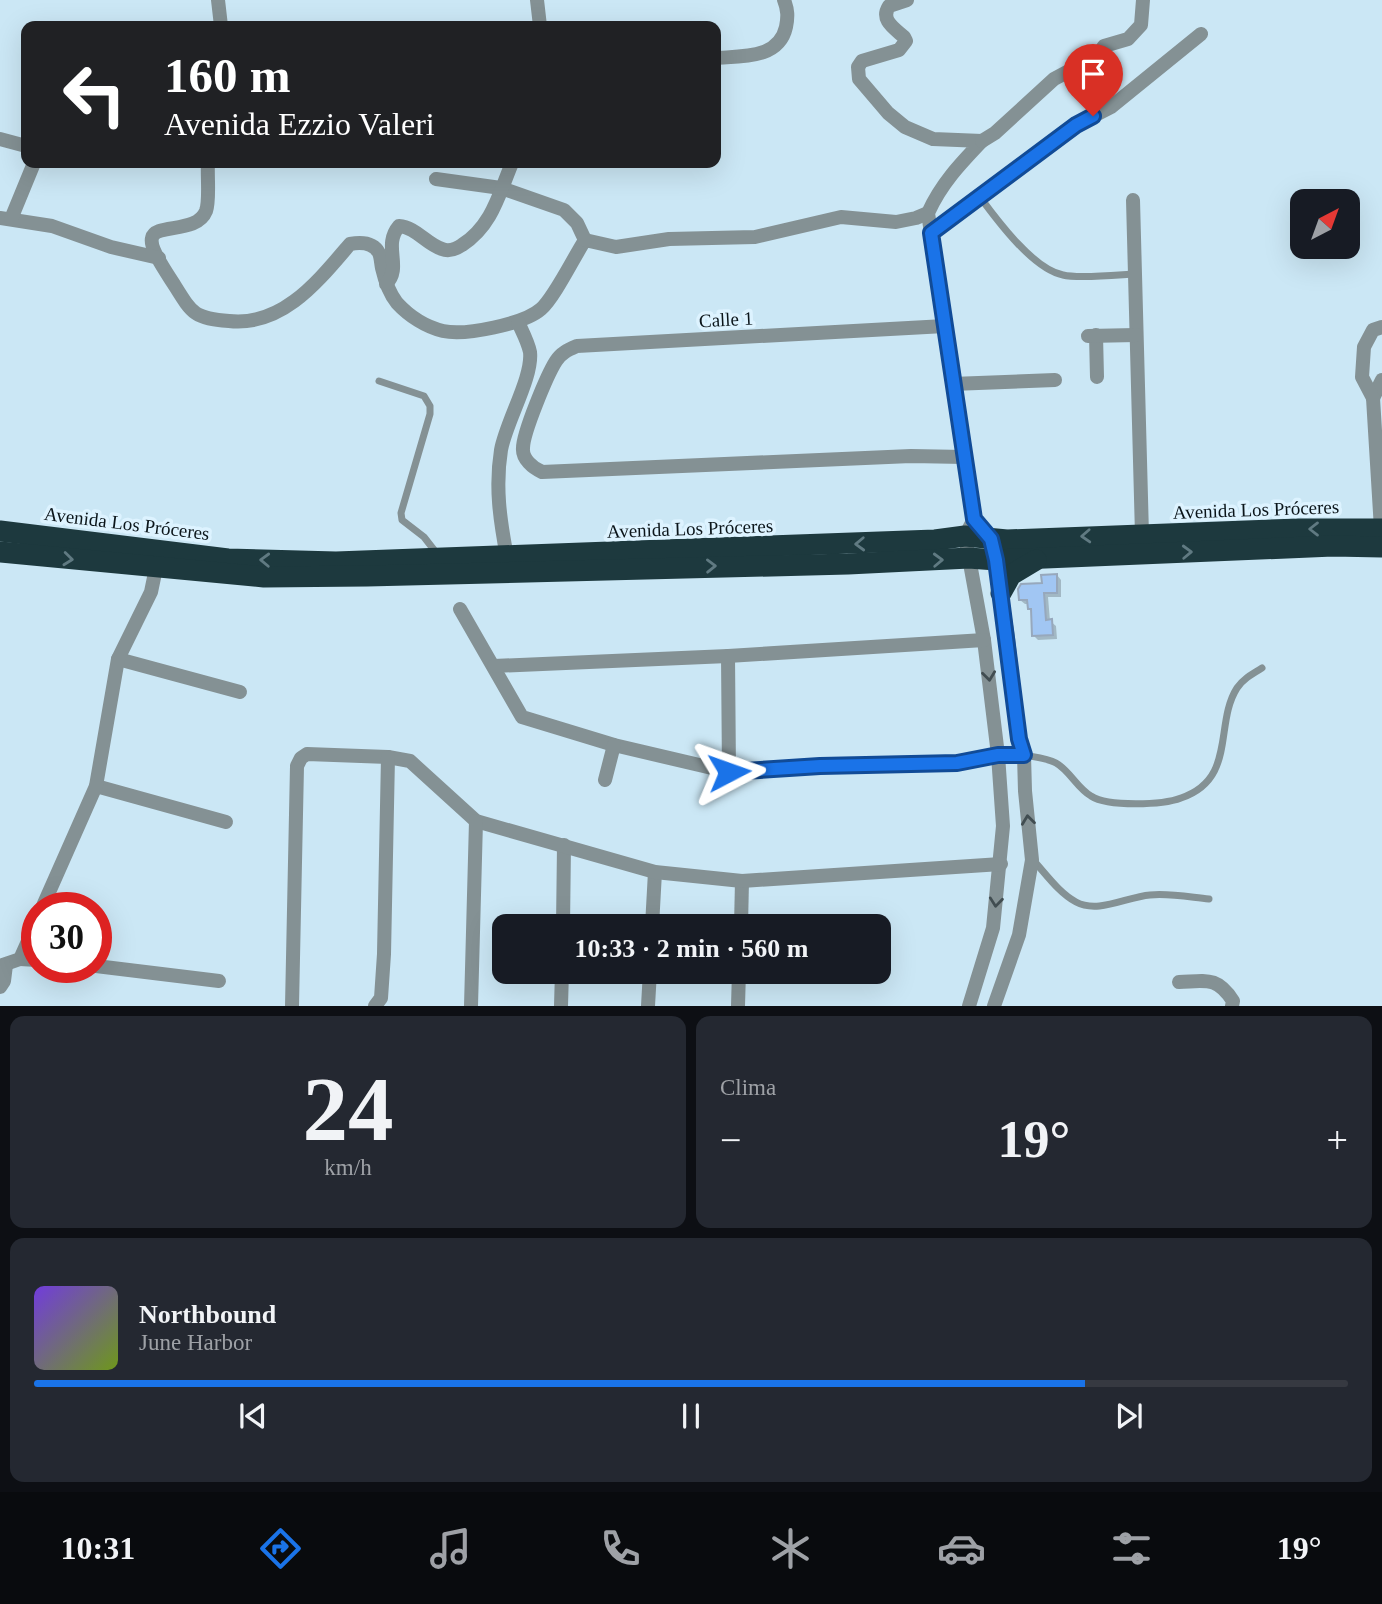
<!DOCTYPE html>
<html lang="es">
<head>
<meta charset="utf-8">
<style>
	body { margin:0; font-family:Georgia,serif; background:#242831; color:#f1f3f6; height:100vh; display:flex; flex-direction:column; font-size:26px; white-space:nowrap }
	* { box-sizing:border-box; margin:0 }
	p { font-size:23px; color:#9ea1a6 }
	.icon { flex:none; width:38px; height:38px; fill:none; stroke:currentColor; stroke-width:2; stroke-linecap:round; stroke-linejoin:round }
	.map { position:relative; height:1006px; overflow:hidden }
	.side { display:flex; flex-direction:column; gap:10px; padding:10px; background:#0d0f14; flex:1 }
	.side>* { flex:none }
	.top-card { position:absolute; left:21px; top:21px; width:700px; height:147px; border-radius:14px; box-shadow:0 7px 28px #0002; background:#202124; color:#fff; overflow:hidden }
	.needle { width:46px; rotate:41deg }
	.controls { position:absolute; left:1290px; top:189px; display:grid; gap:14px }
	.controls a { display:grid; place-items:center; width:70px; height:70px; border-radius:14px; background:#171b24; box-shadow:0 7px 28px #0002; font-size:35px }
	.speed { position:absolute; left:21px; top:892px; display:flex; gap:14px; font-size:35px; font-weight:700; text-align:center }
	.speed>* { display:grid; place-content:center; width:91px; height:91px; border-radius:50%; background:#171b24; box-shadow:0 7px 28px #0002; line-height:1 }
	.speed .limit { border:10px solid #d22; background:#fff; color:#111 }
	.pin { position:absolute; display:grid; place-items:center; width:60px; height:60px; color:#fff; margin:-72px -30px; border-radius:50% 50% 50% 0; rotate:-45deg; box-shadow:0 0 7px #0007 }
	.pin .icon { rotate:45deg }
	.me { position:absolute; width:77px; margin:-38px; rotate:86deg; stroke-linejoin:round; filter:drop-shadow(0 0 5px #0008) }
	.turn { display:flex; align-items:center; gap:24px; height:147px; padding:0 28px; font-size:32px }
	.turn .icon { width:91px; height:91px; stroke-width:2.5 }
	.turn b { display:block; font-size:49px; line-height:60px }
	.big { font-size:52px; font-weight:600; line-height:1.1 }
	.side .card { flex:1; display:flex; flex-direction:column; justify-content:center; gap:10px; min-width:0; padding:0 24px; border-radius:14px; background:#242831 }
	.side .dial { align-items:center; gap:0 }
	.dial b { font-size:91px; line-height:1 }
	.song { display:flex; align-items:center; gap:21px }
	.cover { width:84px; height:84px; border-radius:10px; background:linear-gradient(135deg,hsl(260 70% 55%),hsl(80 70% 35%)) }
	.played { height:7px; border-radius:4px; background:linear-gradient(90deg,#1a73e8 80%,#363941 80%) }
	.keys { display:flex; justify-content:space-around; direction:ltr }
	.heat { display:flex; justify-content:space-between; align-items:center; font-size:38px; direction:ltr }
	.side .tiles { flex:1; display:grid; gap:10px; grid-template-columns:1fr 1fr }
	.card:last-child { grid-column:span 2 }
	.trip { position:absolute; left:492px; top:914px; width:399px; height:70px; border-radius:14px; background:#171b24; box-shadow:0 7px 28px #0002; font-weight:600; line-height:70px; text-align:center }
	.menu { display:flex; height:112px; justify-content:space-around; align-items:center; background:#090b0e; color:#9ea1a6 }
	.menu .icon { width:49px; height:49px }
	.menu .on { color:#1a73e8 }
	.menu b { font-size:32px; color:#f1f3f6 }
	.map>svg:first-child { display:block }
	.shadow { fill:#0003 }
	.building { fill:#a1c6f3; stroke:#97a8bc; stroke-width:2 }
	.lines { fill:none; stroke-linecap:round; stroke-linejoin:round }
	.lane { stroke:#849194; stroke-width:7 }
	.street { stroke:#849194; stroke-width:14 }
	.highway { stroke:#1d393e; stroke-width:21 }
	.oneway { stroke:#607a82 }
	.oneway2 { stroke:#414d51 }
	.route-casing { stroke:#114b97; stroke-width:18 }
	.route { stroke:#1a73e8; stroke-width:12 }
	.labels { text-anchor:middle; stroke-width:7; stroke-linejoin:round; paint-order:stroke }
	.street-label { font-size:19px; fill:#0b151a; stroke:#ddf3ff }
</style>
</head>
<body>
<div class="map">
<svg width="1382" height="1006" viewBox="0 0 1382 1006">
	<rect width="100%" height="100%" fill="#cbe7f5"/>
	<!-- shadow -->
	<polygon class="shadow" points="1057,575 1061,580 1061,597 1048,597 1050,621 1056,626 1057,639 1038,640 1034,636 1032,611 1029,604 1025,604 1020,600"/>
	<!-- building -->
	<polygon class="building" points="1057,574 1057,593 1044,593 1046,620 1052,619 1053,635 1032,636 1031,609 1028,609 1027,600 1019,600 1018,589 1021,584 1042,583 1041,575"/>
	<g class="lines">
		<!-- lane -->
		<g class="lane">
			<path d="M 980,197 C 997,220 1033,269 1063,275 C 1078,279 1117,275 1134,274"/>
			<polyline points="379,381 424,396 430,406 430,414 401,513 402,520 424,537 438,555"/>
			<path d="M 1024,755 C 1034,757 1047,758 1056,763 C 1070,771 1077,788 1091,796 C 1108,807 1163,805 1181,798 C 1237,779 1214,724 1237,688 C 1243,679 1252,674 1262,668"/>
			<path d="M 1033,860 C 1046,874 1059,893 1076,902 C 1098,914 1126,897 1150,895 C 1169,893 1189,897 1209,899"/>
		</g>
		<!-- street -->
		<g class="street">
			<polyline points="218,0 221,26"/>
			<polyline points="537,0 540,26"/>
			<path d="M 907,0 L 889,6 C 880,20 894,28 904,37 L 906,41 L 899,50 L 862,61 L 858,67 L 859,79 L 888,113 L 905,127 L 933,139 L 982,141 C 960,164 941,184 928,213 L 974,519 L 965,536 L 984,640 L 998,755 L 1003,826 L 993,928 L 969,1006"/>
			<path d="M 716,58 C 742,56 779,59 786,27 C 788,17 788,10 784,0"/>
			<polyline points="0,139 26,146"/>
			<polyline points="982,141 995,133 1054,79 1097,56 1104,46 1128,39 1141,25 1143,0"/>
			<path d="M 208,163 C 207,176 210,200 206,211 C 197,234 155,223 152,238 C 149,249 169,276 175,286 C 193,315 195,318 229,321 C 283,327 319,280 350,244 C 361,242 373,242 379,253 C 381,257 381,264 382,268 C 385,281 389,293 397,303 C 409,316 426,327 443,331 C 465,336 524,324 541,309 C 554,298 574,257 585,240 L 616,247 L 669,239 L 755,237 L 841,217 L 896,222 L 916,218 L 928,213"/>
			<polyline points="436,179 501,188 564,210 577,223 585,240"/>
			<polyline points="1133,200 1142,535"/>
			<polyline points="0,218 52,226 111,247 159,258"/>
			<polyline points="11,219 34,163"/>
			<polyline points="931,233 1076,125 1111,107 1201,34"/>
			<path d="M 386,284 C 403,267 382,246 399,226 C 416,227 426,244 442,249 C 449,252 456,249 462,245 C 492,226 499,194 512,163"/>
			<path d="M 945,326 L 577,346 C 568,350 561,353 556,361 C 547,375 523,433 523,448 C 522,459 533,468 542,472 L 911,456 L 964,457"/>
			<polyline points="1096,335 1097,377"/>
			<polyline points="1088,336 1136,335"/>
			<polyline points="952,384 1055,380"/>
			<polyline points="1373,398 1382,380"/>
			<polyline points="1381,529 1373,398 1362,377 1364,347 1373,330 1382,327"/>
			<path d="M 507,557 C 500,520 495,487 501,450 C 506,422 533,377 530,352 C 528,342 522,331 518,322"/>
			<polyline points="460,609 522,717 614,745 729,772 820,766 957,763 998,755 1024,755"/>
			<polyline points="728,656 729,772"/>
			<polyline points="118,659 240,692"/>
			<polyline points="494,666 728,656 984,640"/>
			<polyline points="605,780 614,745"/>
			<polyline points="96,786 226,822"/>
			<polyline points="42,908 96,786 118,659 151,592 156,568"/>
			<polyline points="563,926 564,845"/>
			<polyline points="652,926 655,872"/>
			<polyline points="741,926 742,881"/>
			<polyline points="20,959 37,960"/>
			<polyline points="0,966 20,959 37,921"/>
			<polyline points="96,966 219,981"/>
			<path d="M 1179,982 C 1206,981 1217,976 1233,1001 L 1232,1006"/>
			<polyline points="0,987 4,981 6,965"/>
			<polyline points="292,1006 297,766 301,758 307,754 388,757 410,761 476,821 655,872 742,881 1001,864"/>
			<polyline points="375,1006 381,998 384,954 388,757"/>
			<polyline points="471,1006 476,821"/>
			<polyline points="561,1006 562,971"/>
			<polyline points="648,1006 650,971"/>
			<polyline points="738,1006 739,971"/>
			<polyline points="994,1006 1019,935 1032,860 1025,791 1024,755 1019,739 1008,638 995,553"/>
		</g>
		<!-- highway -->
		<g class="highway">
			<polyline points="0,531 228,559 336,562 935,540 965,536 1007,540 1299,529 1382,529"/>
			<polyline points="0,552 264,577 367,576 848,564 969,558 996,560 1333,546 1382,547"/>
			<polyline points="1001,593 1011,575 1036,560"/>
		</g>
	</g>
	<!-- one-way arrows -->
	<defs><path id="oneway-chevron" d="M-2-3.5L2.5 0L-2 3.5" fill="none" stroke-width="1.6" stroke-linecap="round" stroke-linejoin="round" transform="scale(1.75)"/></defs>
	<g class="oneway">
		<use href="#oneway-chevron" transform="translate(1314 529) rotate(180)"/>
		<use href="#oneway-chevron" transform="translate(1086 536) rotate(177)"/>
		<use href="#oneway-chevron" transform="translate(860 544) rotate(178)"/>
		<use href="#oneway-chevron" transform="translate(1187 552) rotate(-2)"/>
		<use href="#oneway-chevron" transform="translate(68 559) rotate(6)"/>
		<use href="#oneway-chevron" transform="translate(265 560) rotate(-178)"/>
		<use href="#oneway-chevron" transform="translate(938 560) rotate(-2)"/>
		<use href="#oneway-chevron" transform="translate(711 566) rotate(-1)"/>
	</g>
	<g class="oneway2">
		<use href="#oneway-chevron" transform="translate(989 676) rotate(83)"/>
		<use href="#oneway-chevron" transform="translate(1028 820) rotate(-97)"/>
		<use href="#oneway-chevron" transform="translate(996 902) rotate(96)"/>
	</g>
	<g class="lines">
		<defs>
			<polyline id="route" points="729,772 820,766 957,763 998,755 1024,755 1019,739 996,560 991,539 974,519 931,233 1076,125 1093,116"/>
		</defs>
		<!-- route casing -->
		<use href="#route" class="route-casing"/>
		<!-- route -->
		<use href="#route" class="route"/>
	</g>
	<g class="labels">
		<!-- street labels -->
		<g class="street-label">
			<text transform="translate(726 319) rotate(-3)" y="7">Calle 1</text>
			<text transform="translate(1256 509) rotate(-2)" y="7">Avenida Los Próceres</text>
			<text transform="translate(127 523) rotate(7)" y="7">Avenida Los Próceres</text>
			<text transform="translate(690 528) rotate(-2)" y="7">Avenida Los Próceres</text>
		</g>
	</g>
</svg>
<div class="controls">
<a><svg class="needle" viewBox="-14 -14 28 28"><path d="M0-13l5 13h-10z" fill="#e53935"/><path d="M0 13l5-13h-10z" fill="#9ea1a6"/></svg></a>
</div>
<div class="speed"><div class="limit">30</div></div>
<div class="pin" style="left:1093px;top:116px;background:#d93025"><svg class="icon" aria-label="arrive" viewBox="0 0 24 24"><path d="M6 21V4h12l-3 4 3 4H6"/></svg></div>
<svg class="me" style="left:729px;top:772px" viewBox="-20 -20 40 40"><path d="M0-17L14 15 0 8-14 15z" fill="#1a73e8" stroke="#fff" stroke-width="4"/></svg>
<div class="trip">10:33 · 2 min · 560 m</div>
<div class="top-card">
<div class="turn"><svg class="icon" aria-label="left" viewBox="0 0 24 24"><path d="M17 20v-9H6M10 6l-5 5 5 5"/></svg><div><b>160 m</b>Avenida Ezzio Valeri</div></div>
</div>
</div>
<section class="side">
<div class="tiles">
<div class="card dial"><b>24</b><p>km/h</p></div>
<div class="card"><p>Clima</p>
<div class="heat"><a>−</a><b class="big">19°</b><a>+</a></div>
</div>
<div class="card">
<div class="song"><i class="cover"></i><div><b>Northbound</b><p>June Harbor</p></div></div>
<div class="played"></div>
<div class="keys"><svg class="icon" aria-label="previous" viewBox="0 0 24 24"><path d="M18 5L8 12l10 7zM5 5v14"/></svg><svg class="icon" aria-label="pause" viewBox="0 0 24 24"><path d="M8 5v14M16 5v14"/></svg><svg class="icon" aria-label="next" viewBox="0 0 24 24"><path d="M6 5l10 7-10 7zM19 5v14"/></svg></div>
</div>
</div>
</section>
<nav class="menu">
<b>10:31</b>
<svg class="icon on" aria-label="directions" viewBox="0 0 24 24"><path d="M12 3l9 9-9 9-9-9zM9 14v-3h6M13 9l2 2-2 2"/></svg>
<svg class="icon" aria-label="music" viewBox="0 0 24 24"><path d="M9 18V5l10-2v13"/><circle cx="6" cy="18" r="3"/><circle cx="16" cy="16" r="3"/></svg>
<svg class="icon" aria-label="phone" viewBox="0 0 24 24"><path d="M5 4h4l2 5-3 2q2 4 5 5l2-3 5 2v4C11 20 4 13 5 4z"/></svg>
<svg class="icon" aria-label="climate" viewBox="0 0 24 24"><path d="M12 3v18M4 7l16 10M4 17L20 7"/></svg>
<svg class="icon" aria-label="car" viewBox="0 0 24 24"><path d="M5 17H2v-5l4-1 3-4h7l3 4 3 1v5h-3M9 17h6M6 11h13"/><circle cx="7" cy="17" r="2"/><circle cx="17" cy="17" r="2"/></svg>
<svg class="icon" aria-label="filters" viewBox="0 0 24 24"><path d="M4 7h16M4 17h16"/><circle cx="9" cy="7" r="2"/><circle cx="15" cy="17" r="2"/></svg>
<b>19°</b>
</nav>
</body>
</html>
